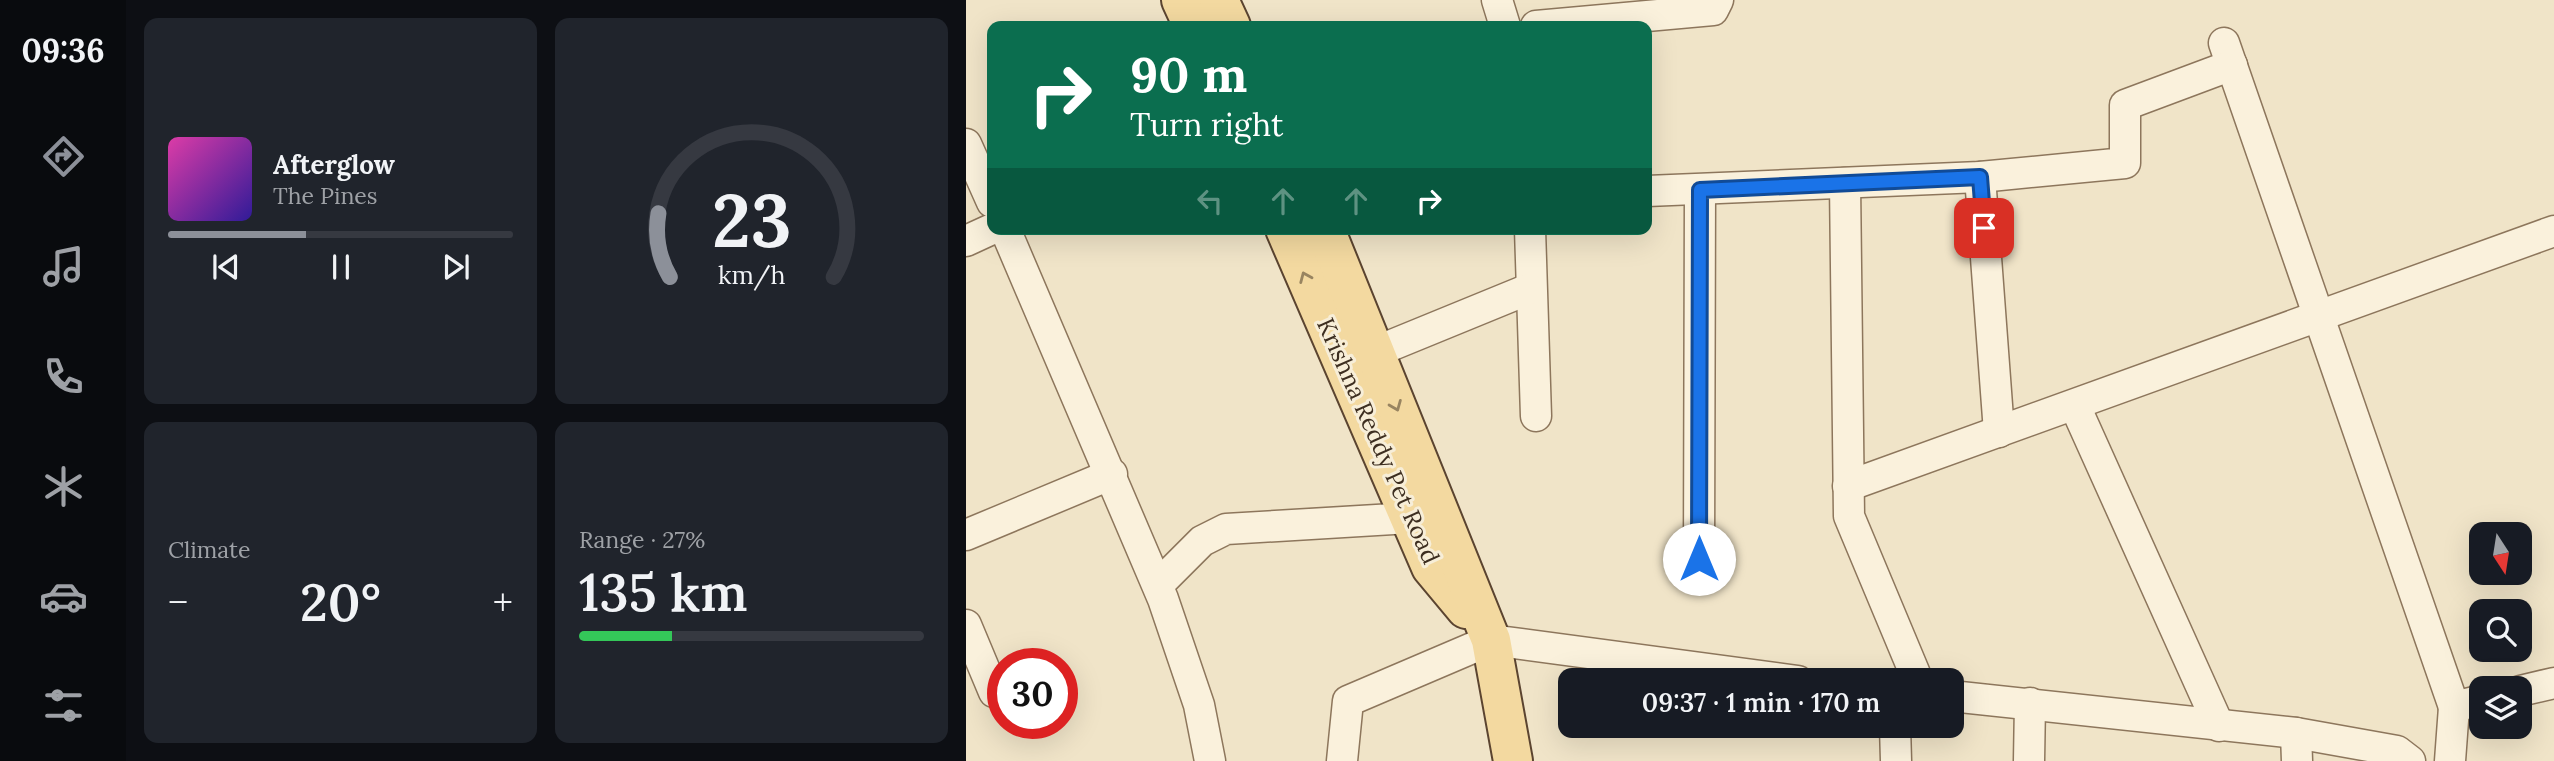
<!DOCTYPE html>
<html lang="en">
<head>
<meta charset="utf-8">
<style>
	body { margin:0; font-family:Lora,serif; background:#20242c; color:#f1f3f6; height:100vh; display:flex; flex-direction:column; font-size:26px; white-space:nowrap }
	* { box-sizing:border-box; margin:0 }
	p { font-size:23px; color:#9ea1a6 }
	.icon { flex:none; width:38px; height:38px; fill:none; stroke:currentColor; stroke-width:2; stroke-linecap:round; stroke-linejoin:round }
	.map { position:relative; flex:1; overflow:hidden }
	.sheet { display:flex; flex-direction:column; gap:18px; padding:18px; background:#0d0f14; width:840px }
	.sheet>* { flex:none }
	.top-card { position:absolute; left:21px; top:21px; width:665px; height:214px; border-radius:14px; box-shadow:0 7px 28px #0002; background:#0b6e4f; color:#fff; overflow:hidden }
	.needle { width:46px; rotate:168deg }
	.fabs { position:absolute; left:1503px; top:522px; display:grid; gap:14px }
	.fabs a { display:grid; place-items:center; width:63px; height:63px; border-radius:14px; background:#171b24; box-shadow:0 7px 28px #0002; font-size:35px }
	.speed { position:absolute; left:21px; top:648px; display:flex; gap:14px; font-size:35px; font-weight:700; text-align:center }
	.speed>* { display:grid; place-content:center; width:91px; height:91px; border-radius:50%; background:#171b24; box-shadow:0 7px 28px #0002; line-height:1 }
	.speed .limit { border:10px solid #d22; background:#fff; color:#111 }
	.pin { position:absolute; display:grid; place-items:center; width:60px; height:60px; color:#fff; margin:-30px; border-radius:14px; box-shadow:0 4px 10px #0006 }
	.me { position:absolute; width:77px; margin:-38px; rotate:0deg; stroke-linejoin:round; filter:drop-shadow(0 0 5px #0008) }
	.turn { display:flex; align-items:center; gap:24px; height:147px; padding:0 28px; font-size:32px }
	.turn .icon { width:91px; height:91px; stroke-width:2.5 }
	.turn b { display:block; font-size:49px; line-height:60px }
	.lanes { display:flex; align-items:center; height:66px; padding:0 28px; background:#0003; justify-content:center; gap:35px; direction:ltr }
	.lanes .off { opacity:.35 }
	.big { font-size:52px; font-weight:600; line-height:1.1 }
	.sheet .widget { flex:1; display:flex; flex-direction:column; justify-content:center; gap:10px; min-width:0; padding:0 24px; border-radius:14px; background:#20242c }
	.sheet .dial { align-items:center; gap:0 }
	.dial svg { height:182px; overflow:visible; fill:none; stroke:#363941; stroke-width:7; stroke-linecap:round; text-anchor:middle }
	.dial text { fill:#f1f3f6; stroke:none }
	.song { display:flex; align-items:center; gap:21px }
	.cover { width:84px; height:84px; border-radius:10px; background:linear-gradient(135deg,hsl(320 70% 55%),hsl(250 70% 35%)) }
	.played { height:7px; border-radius:4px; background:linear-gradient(90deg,#8c9099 40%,#363941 40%) }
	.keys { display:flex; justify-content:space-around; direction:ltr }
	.heat { display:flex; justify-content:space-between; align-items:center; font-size:38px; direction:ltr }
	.charge { height:10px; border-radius:5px; background:linear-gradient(90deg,#34c759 27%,#363941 0) }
	.sheet .tiles { flex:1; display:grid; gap:18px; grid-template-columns:repeat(2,1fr) }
	.trip { position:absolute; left:592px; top:668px; width:406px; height:70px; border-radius:14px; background:#171b24; box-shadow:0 7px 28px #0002; font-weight:600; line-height:70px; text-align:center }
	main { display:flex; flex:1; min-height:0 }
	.tabs { display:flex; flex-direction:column; width:126px; justify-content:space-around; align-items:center; background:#090b0e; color:#9ea1a6 }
	.tabs .icon { width:49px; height:49px }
	.tabs .current { color:#8c9099 }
	.tabs b { font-size:32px; color:#f1f3f6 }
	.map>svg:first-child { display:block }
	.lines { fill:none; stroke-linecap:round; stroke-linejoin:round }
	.minor-casing { stroke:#8d765c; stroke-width:33 }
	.major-casing { stroke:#5b4430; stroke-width:42 }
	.minor { stroke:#faf1dc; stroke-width:30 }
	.major { stroke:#f3d9a0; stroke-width:38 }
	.oneway { stroke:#988460 }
	.route-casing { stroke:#114b97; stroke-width:18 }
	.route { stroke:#1a73e8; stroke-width:12 }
	.labels { text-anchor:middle; stroke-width:6; stroke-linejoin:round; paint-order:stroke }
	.street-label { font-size:24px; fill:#3d2e20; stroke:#f7eed8 }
</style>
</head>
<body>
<main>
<nav class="tabs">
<b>09:36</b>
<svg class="icon current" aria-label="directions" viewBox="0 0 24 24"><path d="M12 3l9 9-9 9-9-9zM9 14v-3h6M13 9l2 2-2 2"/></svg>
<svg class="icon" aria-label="music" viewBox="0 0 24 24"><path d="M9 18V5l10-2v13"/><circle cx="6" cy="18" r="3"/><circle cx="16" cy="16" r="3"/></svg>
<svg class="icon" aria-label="phone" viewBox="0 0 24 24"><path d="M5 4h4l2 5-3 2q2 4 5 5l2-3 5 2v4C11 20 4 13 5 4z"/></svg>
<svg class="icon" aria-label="climate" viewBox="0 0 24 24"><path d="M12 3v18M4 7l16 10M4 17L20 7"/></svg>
<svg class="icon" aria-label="car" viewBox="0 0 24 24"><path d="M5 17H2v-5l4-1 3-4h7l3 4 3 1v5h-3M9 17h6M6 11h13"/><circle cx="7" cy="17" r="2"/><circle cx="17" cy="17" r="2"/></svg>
<svg class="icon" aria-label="filters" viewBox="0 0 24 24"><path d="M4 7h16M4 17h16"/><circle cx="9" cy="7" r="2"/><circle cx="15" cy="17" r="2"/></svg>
</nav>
<section class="sheet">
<div class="tiles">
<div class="widget">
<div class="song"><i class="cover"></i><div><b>Afterglow</b><p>The Pines</p></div></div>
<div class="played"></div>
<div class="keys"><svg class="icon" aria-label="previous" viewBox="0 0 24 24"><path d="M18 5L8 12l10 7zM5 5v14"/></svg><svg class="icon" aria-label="pause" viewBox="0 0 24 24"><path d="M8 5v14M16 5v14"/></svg><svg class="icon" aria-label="next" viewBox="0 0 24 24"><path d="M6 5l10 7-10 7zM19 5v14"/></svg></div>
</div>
<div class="widget dial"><svg viewBox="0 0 100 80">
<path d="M14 69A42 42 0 1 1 86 69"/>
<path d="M14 69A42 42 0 0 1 9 41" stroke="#8c9099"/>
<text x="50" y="56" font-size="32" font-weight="700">23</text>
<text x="50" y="72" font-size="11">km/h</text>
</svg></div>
<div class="widget"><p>Climate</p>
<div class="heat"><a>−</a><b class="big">20°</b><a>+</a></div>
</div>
<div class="widget"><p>Range · 27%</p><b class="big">135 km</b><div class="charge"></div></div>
</div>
</section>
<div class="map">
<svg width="1588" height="761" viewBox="0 0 1588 761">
	<rect width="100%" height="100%" fill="#f0e4c8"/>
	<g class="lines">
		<defs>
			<g id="minor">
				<polyline points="531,0 539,26"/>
				<polyline points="570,26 747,10 752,0"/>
				<polyline points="1258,43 1488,707"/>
				<polyline points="0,144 26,202"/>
				<polyline points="1014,177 1033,432"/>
				<polyline points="879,183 883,516 952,681"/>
				<polyline points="681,191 1014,177 1159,163 1159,105 1266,65"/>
				<polyline points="39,229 197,599 233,705 244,761"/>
				<polyline points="564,229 570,416"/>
				<polyline points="0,241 26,229"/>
				<polyline points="409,352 563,289"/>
				<polyline points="1109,406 1253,726"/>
				<polyline points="882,486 1588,231"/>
				<polyline points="0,535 146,474"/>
				<polyline points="733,559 734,190"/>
				<polyline points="192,585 236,541 260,529 444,518"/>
				<polyline points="0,625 28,692"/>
				<polyline points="1554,691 1588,683"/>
				<polyline points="985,696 1330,733 1431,751 1444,761"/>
				<polyline points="929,726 930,761"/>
				<polyline points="1330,733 1331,761"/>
				<polyline points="376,761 382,701 525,640 832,681"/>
				<polyline points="1063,761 1064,703"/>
				<polyline points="1484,761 1488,707 1516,700"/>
			</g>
			<g id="major">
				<polyline points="215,0 227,26"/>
				<polyline points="253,0 265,26"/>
				<polyline points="319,229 465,567 500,609"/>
				<polyline points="359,229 525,640 547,761"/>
			</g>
		</defs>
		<!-- minor casing -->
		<use href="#minor" class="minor-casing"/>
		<!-- major casing -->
		<use href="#major" class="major-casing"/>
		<!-- minor -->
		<use href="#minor" class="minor"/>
		<!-- major -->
		<use href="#major" class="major"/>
	</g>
	<!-- one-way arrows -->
	<defs><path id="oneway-chevron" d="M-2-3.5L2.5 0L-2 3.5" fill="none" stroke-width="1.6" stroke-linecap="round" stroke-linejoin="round" transform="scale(1.75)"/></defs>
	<g class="oneway">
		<use href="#oneway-chevron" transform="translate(339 277) rotate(-113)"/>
		<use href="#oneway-chevron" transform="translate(430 406) rotate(68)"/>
	</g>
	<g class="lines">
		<defs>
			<polyline id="route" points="733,559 734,190 1014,177 1018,228"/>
		</defs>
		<!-- route casing -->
		<use href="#route" class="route-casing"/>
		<!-- route -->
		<use href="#route" class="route"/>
	</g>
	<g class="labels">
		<!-- street labels -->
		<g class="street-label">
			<text transform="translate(412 441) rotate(66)" y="8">Krishna Reddy Pet Road</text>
		</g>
	</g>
</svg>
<div class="fabs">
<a><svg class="needle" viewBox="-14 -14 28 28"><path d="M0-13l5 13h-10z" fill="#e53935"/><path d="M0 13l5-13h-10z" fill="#9ea1a6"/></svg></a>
<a><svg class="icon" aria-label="search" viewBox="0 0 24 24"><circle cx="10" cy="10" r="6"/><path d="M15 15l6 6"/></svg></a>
<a><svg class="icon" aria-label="layers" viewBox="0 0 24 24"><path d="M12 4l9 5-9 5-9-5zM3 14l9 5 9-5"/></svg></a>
</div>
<div class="speed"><div class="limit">30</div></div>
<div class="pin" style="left:1018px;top:228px;background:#d93025"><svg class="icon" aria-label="arrive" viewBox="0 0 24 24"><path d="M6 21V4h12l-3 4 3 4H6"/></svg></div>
<svg class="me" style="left:733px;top:559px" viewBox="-20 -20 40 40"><circle r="19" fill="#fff"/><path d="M0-13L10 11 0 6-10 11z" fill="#1a73e8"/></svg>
<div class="trip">09:37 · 1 min · 170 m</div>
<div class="top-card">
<div class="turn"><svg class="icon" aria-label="right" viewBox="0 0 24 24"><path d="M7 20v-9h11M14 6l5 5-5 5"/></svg><div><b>90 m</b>Turn right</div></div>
<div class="lanes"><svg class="icon off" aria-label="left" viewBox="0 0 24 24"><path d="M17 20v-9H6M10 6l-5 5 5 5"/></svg><svg class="icon off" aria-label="ahead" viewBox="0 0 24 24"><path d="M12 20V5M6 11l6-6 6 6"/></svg><svg class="icon off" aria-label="ahead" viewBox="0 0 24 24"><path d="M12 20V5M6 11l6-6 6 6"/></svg><svg class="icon" aria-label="right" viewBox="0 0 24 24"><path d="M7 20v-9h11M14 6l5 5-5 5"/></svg></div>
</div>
</div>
</main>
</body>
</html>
